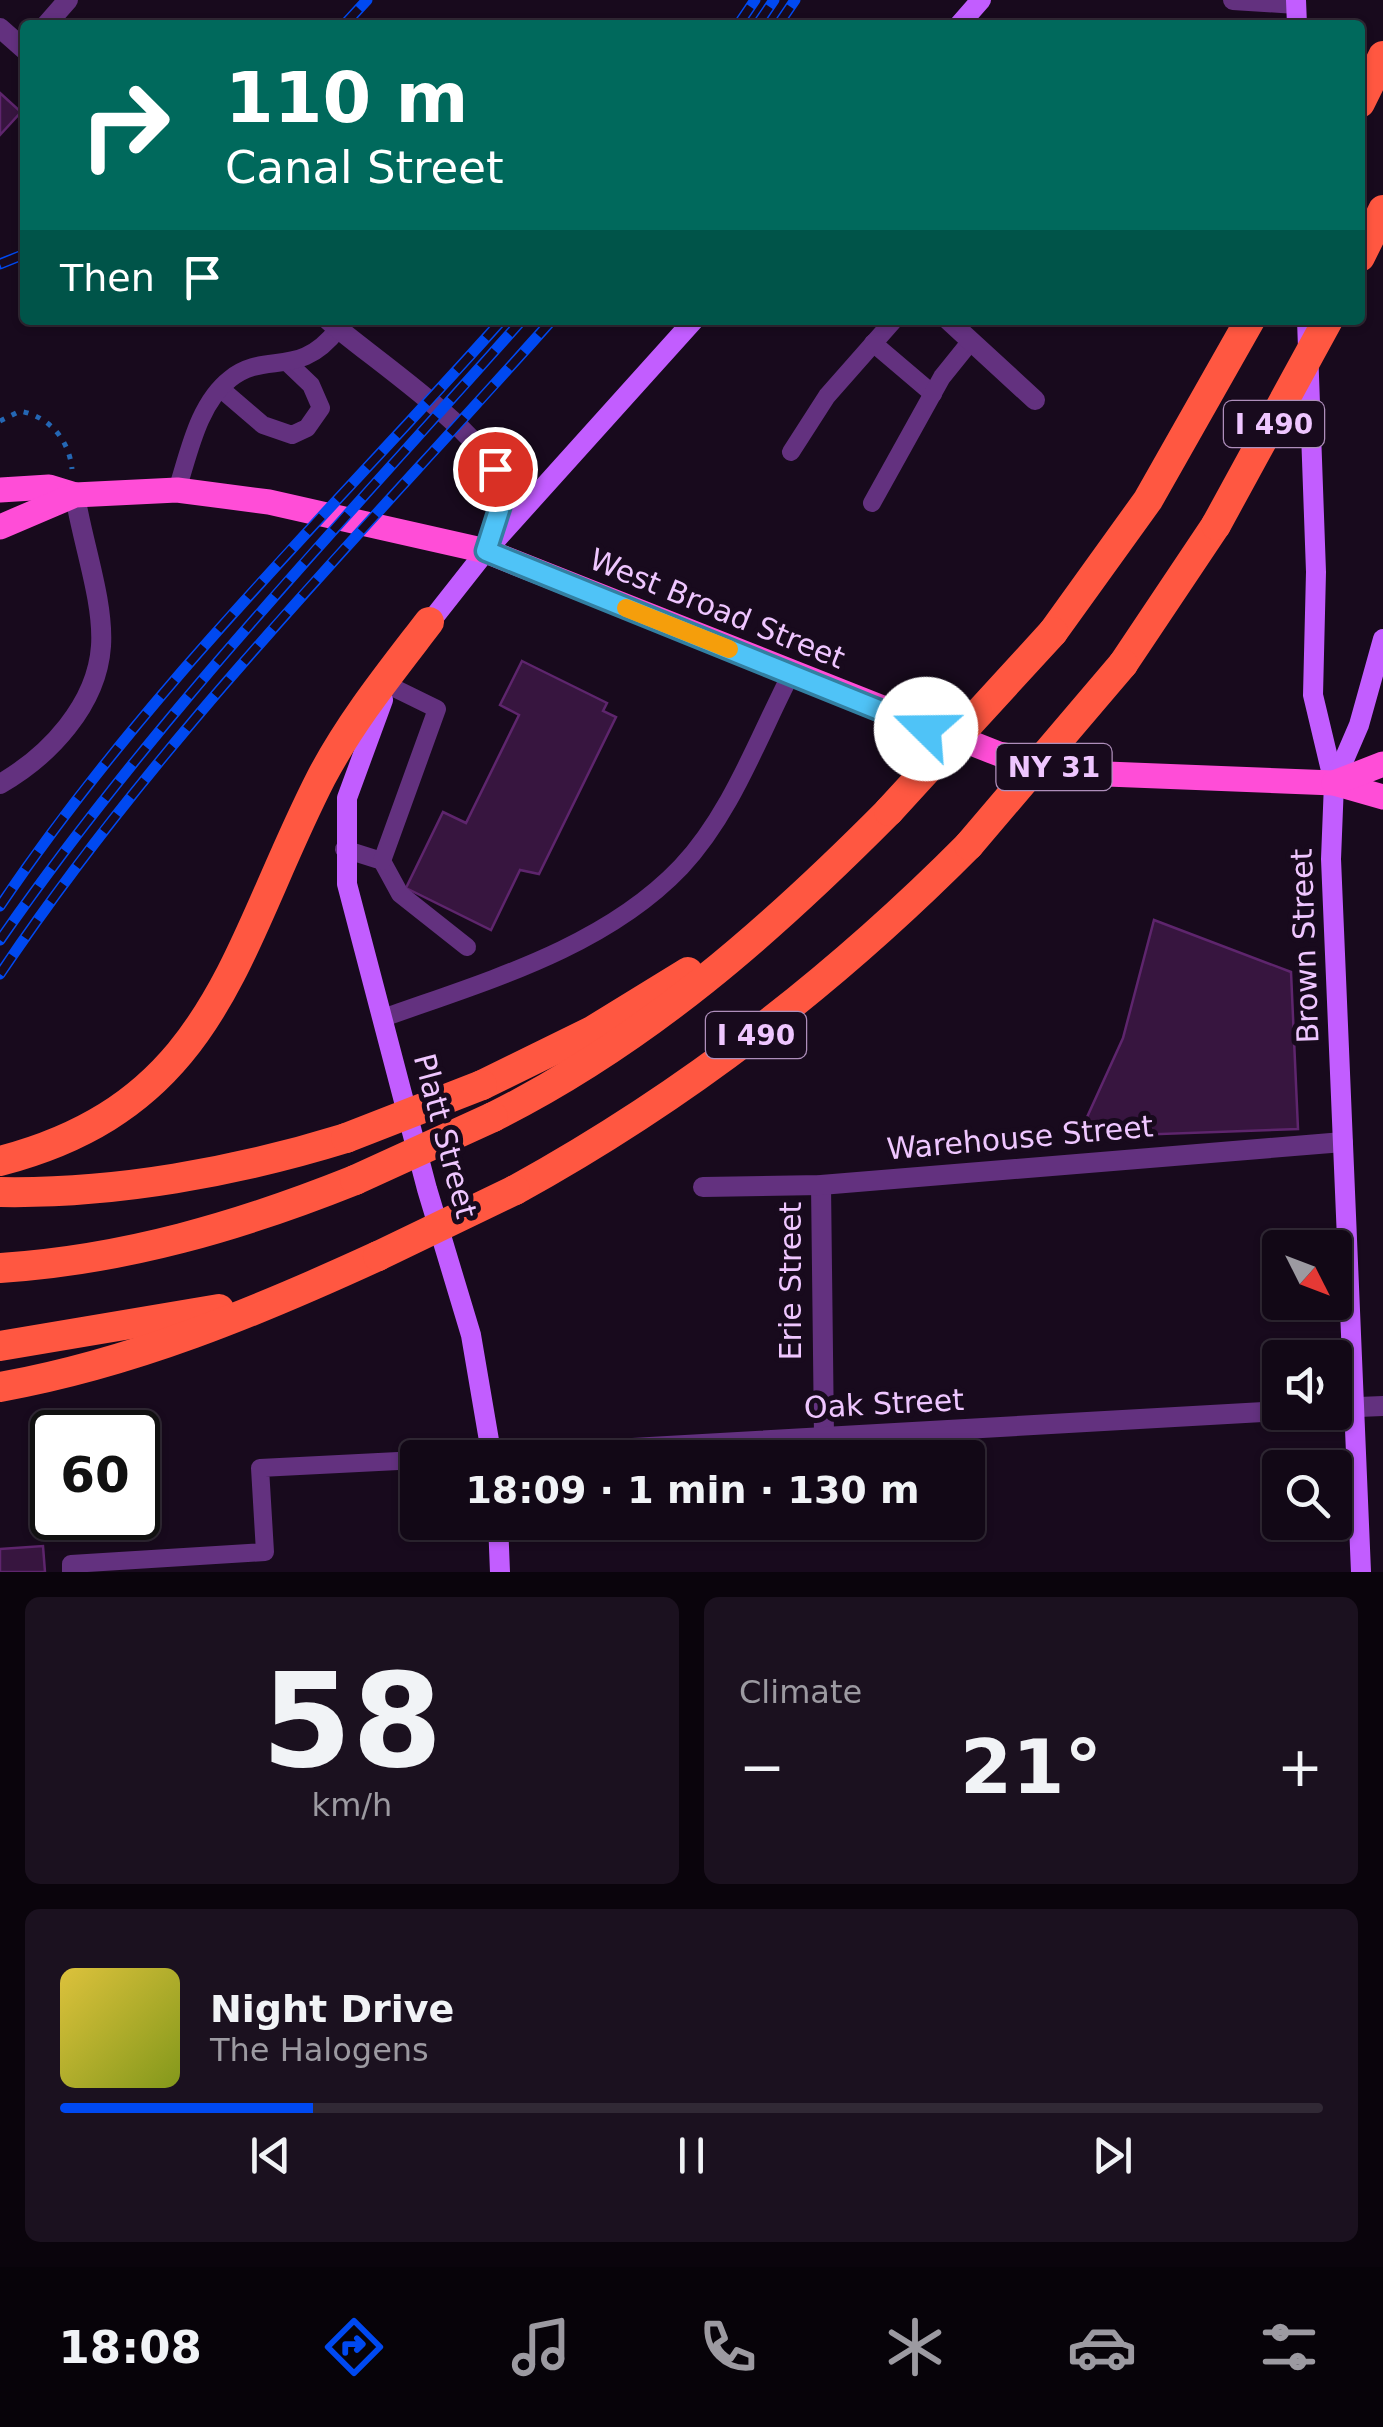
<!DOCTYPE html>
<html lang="en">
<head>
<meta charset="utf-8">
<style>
	body { margin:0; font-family:"DejaVu Sans",sans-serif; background:#1b111f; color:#f1f3f6; height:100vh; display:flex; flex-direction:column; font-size:38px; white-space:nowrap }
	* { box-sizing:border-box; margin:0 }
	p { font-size:32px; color:#9c9aa1 }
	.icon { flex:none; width:55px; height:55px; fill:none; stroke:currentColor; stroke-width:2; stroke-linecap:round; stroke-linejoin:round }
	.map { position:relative; height:1572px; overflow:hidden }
	.sheet { display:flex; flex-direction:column; gap:25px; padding:25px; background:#0a040c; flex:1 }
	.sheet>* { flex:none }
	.banner { position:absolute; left:20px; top:20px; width:1345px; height:305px; border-radius:10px; box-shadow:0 2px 8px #0004,0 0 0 2px #312935; background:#00695c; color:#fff; overflow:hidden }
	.needle { width:65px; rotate:132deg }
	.buttons { position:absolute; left:1262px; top:1230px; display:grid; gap:20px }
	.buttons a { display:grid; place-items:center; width:90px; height:90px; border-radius:10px; background:#120816; box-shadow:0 2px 8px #0004,0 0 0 2px #312935; font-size:50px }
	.speed { position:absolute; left:30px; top:1410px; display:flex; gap:20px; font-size:50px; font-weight:700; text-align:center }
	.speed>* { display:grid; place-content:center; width:130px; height:130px; border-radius:50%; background:#120816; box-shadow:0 2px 8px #0004,0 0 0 2px #312935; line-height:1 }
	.speed .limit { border:5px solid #111; border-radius:15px; background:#fff; color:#111 }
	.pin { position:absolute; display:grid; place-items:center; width:85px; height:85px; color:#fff; margin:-42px; border:5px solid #fff; border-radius:50%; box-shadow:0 2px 10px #0007 }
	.me { position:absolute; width:110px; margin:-55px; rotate:292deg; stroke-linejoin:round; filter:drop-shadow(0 0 8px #0008) }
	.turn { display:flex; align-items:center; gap:35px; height:210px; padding:0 40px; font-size:45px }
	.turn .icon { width:130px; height:130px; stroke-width:2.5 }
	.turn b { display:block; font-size:70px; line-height:85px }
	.then { display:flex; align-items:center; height:95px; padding:0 40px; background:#0003; gap:20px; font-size:38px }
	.big { font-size:75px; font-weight:600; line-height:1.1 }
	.sheet .card { flex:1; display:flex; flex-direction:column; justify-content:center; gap:15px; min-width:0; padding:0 35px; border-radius:15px; background:#1b111f }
	.sheet .dial { align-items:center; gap:0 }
	.dial b { font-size:130px; line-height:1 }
	.song { display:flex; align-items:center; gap:30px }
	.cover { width:120px; height:120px; border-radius:15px; background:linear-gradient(135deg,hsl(50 70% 55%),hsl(70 70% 35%)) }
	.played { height:10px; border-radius:5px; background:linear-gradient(90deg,#0049f1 20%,#312935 20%) }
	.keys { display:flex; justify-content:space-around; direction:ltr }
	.heat { display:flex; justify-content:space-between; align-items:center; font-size:55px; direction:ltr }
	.sheet .tiles { flex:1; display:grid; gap:25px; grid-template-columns:1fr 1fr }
	.card:last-child { grid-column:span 2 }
	.trip { position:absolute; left:400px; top:1440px; width:585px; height:100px; border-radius:10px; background:#120816; box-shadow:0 2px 8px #0004,0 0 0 2px #312935; font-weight:600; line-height:100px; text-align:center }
	.tab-bar { display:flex; height:160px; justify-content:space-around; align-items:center; background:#070309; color:#9c9aa1 }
	.tab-bar .icon { width:70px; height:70px }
	.tab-bar .on { color:#0049f1 }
	.tab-bar b { font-size:45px; color:#f1f3f6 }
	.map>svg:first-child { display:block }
	.building { fill:#37153f; stroke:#5e256d; stroke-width:2.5 }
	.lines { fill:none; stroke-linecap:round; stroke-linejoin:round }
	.path { stroke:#2467b4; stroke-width:5; stroke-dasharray:5 8; stroke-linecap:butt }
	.service { stroke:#63317f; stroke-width:18 }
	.minor { stroke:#63317f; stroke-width:20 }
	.tertiary { stroke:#63317f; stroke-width:20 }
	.secondary { stroke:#c25dff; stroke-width:20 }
	.primary { stroke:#ff4dd7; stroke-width:25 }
	.motorway { stroke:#ff5741; stroke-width:30 }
	.rail-casing { stroke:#0049f1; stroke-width:11 }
	.rail { stroke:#180a1d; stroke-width:8; stroke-dasharray:22; stroke-linecap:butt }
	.motorway-bridge { stroke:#ff5741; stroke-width:30 }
	.route-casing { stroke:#337fa1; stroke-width:25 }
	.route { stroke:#4fc3f7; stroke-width:18 }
	.slow { stroke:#f59e0b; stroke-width:18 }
	.labels { text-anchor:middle; stroke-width:10; stroke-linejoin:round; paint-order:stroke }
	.shield { fill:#180a1d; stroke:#ae8ebb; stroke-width:2.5 }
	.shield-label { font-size:28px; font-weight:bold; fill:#efc6ff }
	.street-label { font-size:30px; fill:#efc6ff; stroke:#180a1d }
</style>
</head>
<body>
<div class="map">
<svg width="1383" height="1572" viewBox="0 0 1383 1572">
	<rect width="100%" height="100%" fill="#180a1d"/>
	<!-- building -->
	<g class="building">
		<polygon points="0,93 21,112 0,135"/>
		<polygon points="522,661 607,703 603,711 616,717 539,874 520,870 491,930 406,888 443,812 466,823 519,715 500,705"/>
		<polygon points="1154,920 1291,972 1298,1129 1078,1137 1123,1038"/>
		<polygon points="43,1546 45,1572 0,1572 0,1549"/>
	</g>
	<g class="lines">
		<!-- path -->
		<path class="path" d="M 0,421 L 20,411 C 50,417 69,440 72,469"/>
		<!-- service -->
		<g class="service">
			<polyline points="873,343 933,394"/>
			<polyline points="221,389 263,425 292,435 307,428 321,408 311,385 289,364"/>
			<polyline points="791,452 827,396 894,320"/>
			<path d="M 177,490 C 189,453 198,404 230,379 C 266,350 299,380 338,329"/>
			<polyline points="872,503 942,377 971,341"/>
			<polyline points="344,849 382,861 400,894 467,947"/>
			<polyline points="382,861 437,709 390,686"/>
			<path d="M 383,1018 C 486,981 604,948 681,867 C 731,814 758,738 791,674"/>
			<polyline points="881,1434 882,1458"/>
			<polyline points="456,1458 491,1456"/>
			<polyline points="885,1522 885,1529"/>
			<polyline points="71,1572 71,1564 265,1552 260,1468 418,1460"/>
		</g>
		<!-- minor -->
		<g class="minor">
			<polyline points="46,25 68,0"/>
			<polyline points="0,28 25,50"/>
			<path d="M 328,320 C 367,355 489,435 499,482 C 505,505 495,528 487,549"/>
			<polyline points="948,320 1035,400"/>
			<path d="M 0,784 C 49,756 97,705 101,646 C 104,601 82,541 75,495"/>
			<polyline points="821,1185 824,1437"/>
			<polyline points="703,1187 821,1185 1343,1142"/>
			<polyline points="1335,1408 1383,1406"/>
			<polyline points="491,1456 1280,1411"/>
		</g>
		<!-- tertiary -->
		<polyline class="tertiary" points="1233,0 1296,4"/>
		<!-- secondary -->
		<g class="secondary">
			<polyline points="1296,0 1297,25"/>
			<polyline points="959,25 981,0"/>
			<polyline points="1307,320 1316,572 1313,695 1334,783 1331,859 1361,1572"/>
			<polyline points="423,631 486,551 694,320"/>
			<polyline points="383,700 347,798 347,884 427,1189 471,1335 492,1458"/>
			<polyline points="1334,783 1359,725 1383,639"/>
			<polyline points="498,1522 500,1572"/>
		</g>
		<!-- primary -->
		<g class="primary">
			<polyline points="0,490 49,487 75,495"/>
			<polyline points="0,527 75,495 177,490 269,502 486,551 999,754 1107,774 1334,783 1383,797"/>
			<polyline points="1334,783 1383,764"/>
		</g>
		<!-- motorway -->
		<g class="motorway">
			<polyline points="1360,103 1383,56"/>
			<polyline points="1360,257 1383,210"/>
			<polyline points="1053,632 1148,500 1250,320"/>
			<polyline points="1123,664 1216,525"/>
			<polyline points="482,1085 592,1031 688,972"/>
			<path d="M 493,1117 C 645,1041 770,931 889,811"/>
			<path d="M 0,1161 C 216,1105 233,950 321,778 C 351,721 390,673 429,622"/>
			<path d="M 515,1190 C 684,1097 834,981 969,845"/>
			<path d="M 0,1192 C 115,1194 236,1172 346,1138"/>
			<path d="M 0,1268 C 124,1260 240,1226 355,1180"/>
			<polyline points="0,1346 219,1309"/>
			<path d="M 0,1387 C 133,1363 256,1312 378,1256"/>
		</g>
		<defs>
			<g id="rail">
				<polyline points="344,25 367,0"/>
				<polyline points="738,25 755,0"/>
				<polyline points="757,25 774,0"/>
				<polyline points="778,25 795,0"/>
				<polyline points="0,264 25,254"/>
				<path d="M 0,906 C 144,692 331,512 502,320"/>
				<path d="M 0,940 C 155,717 342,523 522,320"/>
				<path d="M 0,974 C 160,736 362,534 552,320"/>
			</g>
		</defs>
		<!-- rail casing -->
		<use href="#rail" class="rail-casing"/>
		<!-- rail -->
		<use href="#rail" class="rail"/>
		<!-- motorway-bridge -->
		<g class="motorway-bridge">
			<polyline points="1216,525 1328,320"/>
			<polyline points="889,811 1053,632"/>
			<polyline points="969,845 1123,664"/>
			<polyline points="346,1138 482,1085"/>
			<polyline points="355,1180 493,1117"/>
			<polyline points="378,1256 515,1190"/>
		</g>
	</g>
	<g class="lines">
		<defs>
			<polyline id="route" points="495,469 501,504 486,551 926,729"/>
		</defs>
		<!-- route casing -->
		<use href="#route" class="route-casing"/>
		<!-- route -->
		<use href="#route" class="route"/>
		<!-- slow -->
		<polyline class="slow" points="626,608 729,649"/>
	</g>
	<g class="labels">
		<!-- shield labels -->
		<g class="shield">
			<rect x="1224" y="401" width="100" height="46" rx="8"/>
			<rect x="996.5" y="744" width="115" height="46" rx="8"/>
			<rect x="706" y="1012" width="100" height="46" rx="8"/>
		</g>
		<g class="shield-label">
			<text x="1274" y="434">I 490</text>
			<text x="1054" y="777">NY 31</text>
			<text x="756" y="1045">I 490</text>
		</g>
		<!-- street labels -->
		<g class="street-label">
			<text transform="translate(717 609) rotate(22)" y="10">West Broad Street</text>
			<text transform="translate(1305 946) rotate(-92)" y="10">Brown Street</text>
			<text transform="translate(445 1136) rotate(75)" y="10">Platt Street</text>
			<text transform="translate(1020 1138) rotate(-5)" y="10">Warehouse Street</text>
			<text transform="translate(791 1281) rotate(-90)" y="10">Erie Street</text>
			<text transform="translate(884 1404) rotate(-3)" y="10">Oak Street</text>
		</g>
	</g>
</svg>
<div class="buttons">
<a><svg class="needle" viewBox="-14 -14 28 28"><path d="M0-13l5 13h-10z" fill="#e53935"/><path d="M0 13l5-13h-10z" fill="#9c9aa1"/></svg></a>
<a><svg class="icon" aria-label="sound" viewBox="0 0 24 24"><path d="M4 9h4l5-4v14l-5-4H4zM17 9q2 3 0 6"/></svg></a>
<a><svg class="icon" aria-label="search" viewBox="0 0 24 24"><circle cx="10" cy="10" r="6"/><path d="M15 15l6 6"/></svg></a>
</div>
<div class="speed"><div class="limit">60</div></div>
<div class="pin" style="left:495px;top:469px;background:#d93025"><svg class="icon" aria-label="arrive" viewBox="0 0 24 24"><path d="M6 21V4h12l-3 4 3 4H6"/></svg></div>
<svg class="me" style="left:926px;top:729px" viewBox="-20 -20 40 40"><circle r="19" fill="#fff"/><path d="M0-13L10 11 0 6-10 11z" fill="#4fc3f7"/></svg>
<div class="trip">18:09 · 1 min · 130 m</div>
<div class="banner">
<div class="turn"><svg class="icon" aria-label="right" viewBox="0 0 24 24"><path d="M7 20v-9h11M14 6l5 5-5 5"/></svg><div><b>110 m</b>Canal Street</div></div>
<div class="then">Then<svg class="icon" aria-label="arrive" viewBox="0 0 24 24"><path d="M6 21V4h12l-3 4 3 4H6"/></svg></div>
</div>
</div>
<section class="sheet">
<div class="tiles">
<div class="card dial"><b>58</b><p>km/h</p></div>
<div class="card"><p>Climate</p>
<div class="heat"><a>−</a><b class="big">21°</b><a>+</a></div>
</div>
<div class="card">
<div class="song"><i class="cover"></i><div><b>Night Drive</b><p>The Halogens</p></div></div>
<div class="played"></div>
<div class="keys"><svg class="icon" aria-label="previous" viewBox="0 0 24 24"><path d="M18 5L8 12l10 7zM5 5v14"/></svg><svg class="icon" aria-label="pause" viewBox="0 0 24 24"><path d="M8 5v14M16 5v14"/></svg><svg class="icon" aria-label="next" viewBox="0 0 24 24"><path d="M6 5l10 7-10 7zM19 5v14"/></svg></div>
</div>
</div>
</section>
<nav class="tab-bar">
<b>18:08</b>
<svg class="icon on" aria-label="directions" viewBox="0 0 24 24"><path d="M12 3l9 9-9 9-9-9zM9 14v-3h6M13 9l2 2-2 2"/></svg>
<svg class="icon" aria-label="music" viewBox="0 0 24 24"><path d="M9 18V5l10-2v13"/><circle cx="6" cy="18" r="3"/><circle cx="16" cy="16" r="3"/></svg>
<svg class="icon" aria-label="phone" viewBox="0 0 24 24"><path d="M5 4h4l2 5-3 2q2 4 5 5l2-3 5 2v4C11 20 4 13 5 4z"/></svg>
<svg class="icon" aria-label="climate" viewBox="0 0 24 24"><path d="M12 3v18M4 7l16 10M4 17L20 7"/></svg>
<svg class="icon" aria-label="car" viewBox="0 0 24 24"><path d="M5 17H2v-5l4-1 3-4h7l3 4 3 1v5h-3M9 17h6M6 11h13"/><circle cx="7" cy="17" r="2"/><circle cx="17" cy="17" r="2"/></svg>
<svg class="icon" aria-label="filters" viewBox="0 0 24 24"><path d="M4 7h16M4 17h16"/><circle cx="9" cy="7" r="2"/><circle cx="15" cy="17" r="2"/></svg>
</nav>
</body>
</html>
